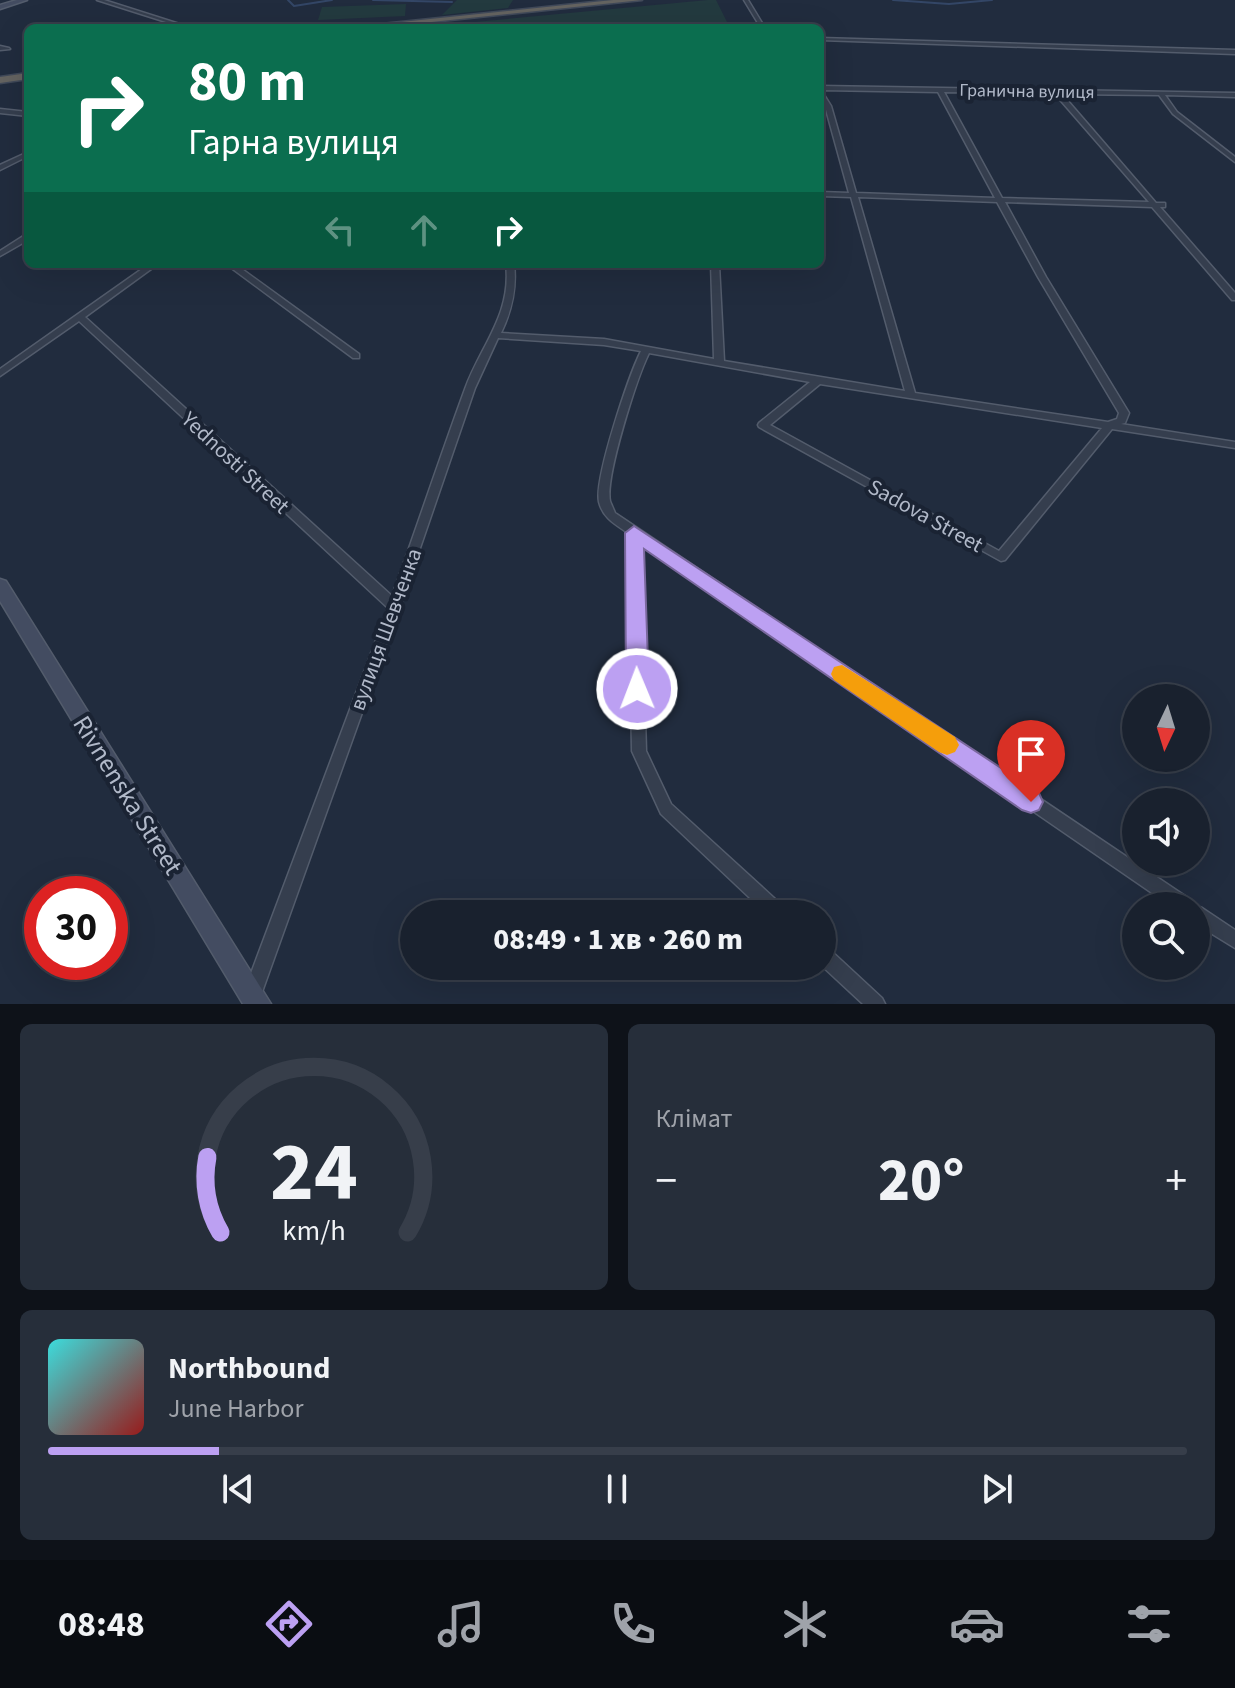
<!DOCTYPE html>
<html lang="uk">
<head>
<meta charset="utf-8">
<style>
	body { margin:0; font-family:"Source Sans 3",sans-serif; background:#262e3a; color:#f1f3f6; height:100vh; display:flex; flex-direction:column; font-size:30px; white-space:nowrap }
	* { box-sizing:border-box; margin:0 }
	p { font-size:26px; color:#9fa3aa }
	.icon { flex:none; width:44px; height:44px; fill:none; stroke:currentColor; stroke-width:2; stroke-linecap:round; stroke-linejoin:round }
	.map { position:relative; height:1004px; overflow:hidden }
	.panel { display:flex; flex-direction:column; gap:20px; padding:20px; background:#0e1219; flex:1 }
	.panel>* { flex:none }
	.guide { position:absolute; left:24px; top:24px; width:800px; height:244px; border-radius:12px; box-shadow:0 8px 32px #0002,0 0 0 2px #373e4a; background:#0b6e4f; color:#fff; overflow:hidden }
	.needle { width:52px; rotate:184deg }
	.tools { position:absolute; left:1122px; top:684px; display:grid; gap:16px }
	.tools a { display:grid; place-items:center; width:88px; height:88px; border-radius:50%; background:#19212e; box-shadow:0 8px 32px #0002,0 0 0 2px #373e4a; font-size:40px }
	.speed { position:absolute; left:24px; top:876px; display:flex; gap:16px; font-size:40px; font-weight:700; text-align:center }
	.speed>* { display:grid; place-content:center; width:104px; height:104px; border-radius:50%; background:#19212e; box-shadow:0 8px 32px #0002,0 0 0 2px #373e4a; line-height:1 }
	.speed .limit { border:12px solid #d22; background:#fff; color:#111 }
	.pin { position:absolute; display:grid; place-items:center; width:68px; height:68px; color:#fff; margin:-82px -34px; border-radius:50% 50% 50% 0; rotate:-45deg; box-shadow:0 0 8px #0007 }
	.pin .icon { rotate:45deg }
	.me { position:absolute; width:88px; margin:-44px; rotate:359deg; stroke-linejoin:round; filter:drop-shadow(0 0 6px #0008) }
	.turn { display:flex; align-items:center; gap:28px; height:168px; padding:0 32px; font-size:36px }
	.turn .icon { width:104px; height:104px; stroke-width:2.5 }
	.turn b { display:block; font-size:56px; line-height:68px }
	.lanes { display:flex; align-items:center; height:76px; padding:0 32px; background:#0003; justify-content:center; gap:40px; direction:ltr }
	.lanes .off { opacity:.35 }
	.big { font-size:60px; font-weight:800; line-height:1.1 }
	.panel .widget { flex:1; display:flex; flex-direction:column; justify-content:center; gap:12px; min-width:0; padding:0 28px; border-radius:12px; background:#262e3a }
	.panel .dial { align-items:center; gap:0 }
	.dial svg { height:208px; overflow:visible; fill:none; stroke:#373e4a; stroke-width:7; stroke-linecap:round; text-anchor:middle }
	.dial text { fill:#f1f3f6; stroke:none }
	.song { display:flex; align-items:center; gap:24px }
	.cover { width:96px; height:96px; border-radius:12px; background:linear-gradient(135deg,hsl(180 70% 55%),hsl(0 70% 35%)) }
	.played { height:8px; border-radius:4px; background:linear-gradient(90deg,#bca0f2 15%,#373e4a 15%) }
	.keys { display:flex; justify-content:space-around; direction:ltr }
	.heat { display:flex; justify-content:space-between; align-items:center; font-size:44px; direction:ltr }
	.panel .tiles { flex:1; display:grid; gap:20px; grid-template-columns:1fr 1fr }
	.widget:last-child { grid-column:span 2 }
	.trip { position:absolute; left:400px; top:900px; width:436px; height:80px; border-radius:40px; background:#19212e; box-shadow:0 8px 32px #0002,0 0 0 2px #373e4a; font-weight:800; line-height:80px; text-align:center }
	.tabs { display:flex; height:128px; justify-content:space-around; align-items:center; background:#0a0d12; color:#9fa3aa }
	.tabs .icon { width:56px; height:56px }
	.tabs .active { color:#bca0f2 }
	.tabs b { font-size:36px; color:#f1f3f6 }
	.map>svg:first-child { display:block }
	.green { fill:#233a3f }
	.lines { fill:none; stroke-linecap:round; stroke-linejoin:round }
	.stream { stroke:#334666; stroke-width:2 }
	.minor-casing { stroke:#535c6c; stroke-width:3 }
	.secondary-casing { stroke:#535c6c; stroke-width:3 }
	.trunk-casing { stroke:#404959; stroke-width:3 }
	.minor { fill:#353e4e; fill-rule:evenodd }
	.secondary { fill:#434c61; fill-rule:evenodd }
	.trunk { fill:#646360; fill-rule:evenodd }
	.route { fill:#bca0f2; stroke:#7a689d; stroke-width:2 }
	.slow { fill:#f59e0b }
	.labels { text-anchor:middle; stroke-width:8; stroke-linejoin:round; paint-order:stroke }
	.far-street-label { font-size:18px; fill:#b1b9c9; stroke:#1a2333 }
	.street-label { font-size:22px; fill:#b1b9c9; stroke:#1a2333 }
	.near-street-label { font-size:26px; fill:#b1b9c9; stroke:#1a2333 }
</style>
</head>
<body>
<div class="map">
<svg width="1235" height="1004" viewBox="0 0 1235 1004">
	<rect width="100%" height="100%" fill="#212c3e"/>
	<!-- green -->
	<g class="green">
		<polygon points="457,0 513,0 508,8 442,15"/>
		<polygon points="708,0 716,0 730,28 449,28 453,24"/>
		<polygon points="406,4 405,16 318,20 322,7"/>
	</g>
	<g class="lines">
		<!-- stream -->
		<g class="stream">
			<polyline points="288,0 294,6 332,0"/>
			<polyline points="373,0 452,2"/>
			<polyline points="893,0 949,4 992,0"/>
		</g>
		<defs>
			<g id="minor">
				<polygon points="97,0 104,0 192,28 185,28"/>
				<polygon points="744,0 748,0 765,28 761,28"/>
				<polygon points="820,38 1235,50 1235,54 820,40"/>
				<polygon points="0,46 9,48 10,49 0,50"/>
				<path d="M 820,86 L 1235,93 L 1235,97 L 1165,95 L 1177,112 L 1235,157 L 1235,162 L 1173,114 L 1159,95 L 1062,94 L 1156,203 L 1165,203 L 1165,207 L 1160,207 L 1235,293 L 1235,300 L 1232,300 L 1152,207 L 1005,202 L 1046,277 L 1129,413 L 1125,423 L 1121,424 L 1235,442 L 1235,448 L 1112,429 L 1005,560 L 1001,561 L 759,427 L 758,425 L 759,423 L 810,382 L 649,353 C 637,377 605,477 610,501 C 611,504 614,510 615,513 L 1191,900 L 1193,906 L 1171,906 L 640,541 L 646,751 L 671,804 L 785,908 L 787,914 L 767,914 L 661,814 L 632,751 L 628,533 C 615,524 603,518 599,502 C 594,479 629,375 641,351 L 604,345 L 498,338 L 475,388 L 397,615 L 262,992 L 259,998 L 253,1001 L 247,998 L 244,992 L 388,608 L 79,321 L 0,376 L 0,369 L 149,264 L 158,264 L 85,317 L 392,596 C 417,527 440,457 465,389 C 481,345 512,314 506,264 L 514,264 C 517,289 512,310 501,333 L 604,339 L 714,359 L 711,264 L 719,264 L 724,361 L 905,391 L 851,197 L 820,196 L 820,192 L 849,193 L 825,106 L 820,96 ZM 821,90 L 938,92 L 995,198 L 856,193 L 831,106 ZM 944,92 L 1055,94 L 1149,202 L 1002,198 ZM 858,197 L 997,202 L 1038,277 L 1119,413 L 1117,419 L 1108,422 L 915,393 ZM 820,384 L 1102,428 L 999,551 L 770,425 Z"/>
				<polygon points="0,109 28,112 28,116 0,113"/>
				<polygon points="28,152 28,156 0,170 0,165"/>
				<polygon points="25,235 28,235 28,240 0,256 0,251"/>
				<polygon points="226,264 235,264 359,354 359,358 353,358"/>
				<polygon points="1195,906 1196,906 1202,908 1235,930 1235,948 1196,924"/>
				<polygon points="822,946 828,948 882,998 885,1004 863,1004 822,966"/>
			</g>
			<g id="secondary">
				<polygon points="17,0 27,0 0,9 0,5"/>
				<polygon points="0,579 6,581 271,1004 243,1004 0,601"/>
			</g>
			<g id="trunk">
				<polygon points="613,0 642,0 374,28 343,28"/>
				<polygon points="28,73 28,79 0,83 0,77"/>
			</g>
		</defs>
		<!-- minor casing -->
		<use href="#minor" class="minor-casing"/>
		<!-- secondary casing -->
		<use href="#secondary" class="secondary-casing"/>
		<!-- trunk casing -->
		<use href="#trunk" class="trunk-casing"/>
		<!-- minor -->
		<use href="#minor" class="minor"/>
		<!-- secondary -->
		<use href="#secondary" class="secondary"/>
		<!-- trunk -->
		<use href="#trunk" class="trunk"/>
	</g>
	<!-- route -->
	<polygon class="route" points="634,526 1039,793 1043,802 1039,810 1031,813 1022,810 644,549 649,689 645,696 637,698 630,696 626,689 625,533"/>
	<!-- slow -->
	<polygon class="slow" points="842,665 955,737 959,745 955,752 947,755 939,752 834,680 831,674 834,667"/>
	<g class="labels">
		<!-- far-street labels -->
		<g class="far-street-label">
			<text transform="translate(1027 91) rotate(1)" y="6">Гранична вулиця</text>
		</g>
		<!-- street labels -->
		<g class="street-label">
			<text transform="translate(236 462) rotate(43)" y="8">Yednosti Street</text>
			<text transform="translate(926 515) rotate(29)" y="8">Sadova Street</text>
			<text transform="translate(385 629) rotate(-70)" y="8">вулиця Шевченка</text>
		</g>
		<!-- near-street labels -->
		<g class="near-street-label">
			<text transform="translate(128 795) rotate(58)" y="9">Rivnenska Street</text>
		</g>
	</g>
</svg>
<div class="tools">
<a><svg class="needle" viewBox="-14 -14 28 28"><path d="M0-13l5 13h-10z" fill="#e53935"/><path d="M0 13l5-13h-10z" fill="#9fa3aa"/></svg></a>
<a><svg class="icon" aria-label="sound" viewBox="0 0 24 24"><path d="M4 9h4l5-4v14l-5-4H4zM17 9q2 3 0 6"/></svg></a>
<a><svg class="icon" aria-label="search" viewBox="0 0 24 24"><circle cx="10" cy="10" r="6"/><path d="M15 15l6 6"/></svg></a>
</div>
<div class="speed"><div class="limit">30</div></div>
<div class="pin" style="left:1031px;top:802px;background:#d93025"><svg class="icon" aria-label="arrive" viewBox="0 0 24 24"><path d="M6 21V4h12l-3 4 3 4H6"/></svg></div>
<svg class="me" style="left:637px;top:689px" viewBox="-20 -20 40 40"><circle r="17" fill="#bca0f2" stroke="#fff" stroke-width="3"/><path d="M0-11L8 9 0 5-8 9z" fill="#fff"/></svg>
<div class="trip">08:49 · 1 хв · 260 m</div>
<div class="guide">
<div class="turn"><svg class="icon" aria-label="right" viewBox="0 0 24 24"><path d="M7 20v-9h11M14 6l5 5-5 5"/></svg><div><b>80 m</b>Гарна вулиця</div></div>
<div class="lanes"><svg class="icon off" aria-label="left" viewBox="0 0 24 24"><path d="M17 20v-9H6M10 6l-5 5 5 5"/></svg><svg class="icon off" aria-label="ahead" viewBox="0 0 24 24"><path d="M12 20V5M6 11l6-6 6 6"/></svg><svg class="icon" aria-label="right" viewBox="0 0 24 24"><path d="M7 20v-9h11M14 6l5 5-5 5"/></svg></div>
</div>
</div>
<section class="panel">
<div class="tiles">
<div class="widget dial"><svg viewBox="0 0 100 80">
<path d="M14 69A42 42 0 1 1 86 69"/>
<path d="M14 69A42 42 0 0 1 9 40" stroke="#bca0f2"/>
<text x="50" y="56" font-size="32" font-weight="700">24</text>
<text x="50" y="72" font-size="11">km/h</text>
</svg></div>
<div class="widget"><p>Клімат</p>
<div class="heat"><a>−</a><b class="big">20°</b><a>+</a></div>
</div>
<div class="widget">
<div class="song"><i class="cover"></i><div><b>Northbound</b><p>June Harbor</p></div></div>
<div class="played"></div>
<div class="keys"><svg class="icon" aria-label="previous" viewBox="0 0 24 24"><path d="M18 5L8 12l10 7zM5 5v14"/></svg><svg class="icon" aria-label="pause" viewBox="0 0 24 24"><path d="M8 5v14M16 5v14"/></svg><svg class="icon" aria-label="next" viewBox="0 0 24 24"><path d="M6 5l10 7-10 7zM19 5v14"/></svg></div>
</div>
</div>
</section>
<nav class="tabs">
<b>08:48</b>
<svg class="icon active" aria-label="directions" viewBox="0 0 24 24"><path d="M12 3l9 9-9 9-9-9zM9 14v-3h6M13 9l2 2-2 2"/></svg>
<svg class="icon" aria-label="music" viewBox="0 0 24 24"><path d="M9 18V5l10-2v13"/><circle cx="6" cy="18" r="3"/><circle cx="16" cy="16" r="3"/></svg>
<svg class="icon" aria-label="phone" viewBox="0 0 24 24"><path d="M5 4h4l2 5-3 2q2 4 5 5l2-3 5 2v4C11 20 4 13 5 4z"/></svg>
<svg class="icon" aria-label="climate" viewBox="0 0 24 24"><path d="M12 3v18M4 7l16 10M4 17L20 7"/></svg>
<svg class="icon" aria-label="car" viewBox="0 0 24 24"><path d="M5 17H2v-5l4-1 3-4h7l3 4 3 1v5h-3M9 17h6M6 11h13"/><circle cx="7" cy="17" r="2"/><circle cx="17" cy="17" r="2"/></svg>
<svg class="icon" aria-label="filters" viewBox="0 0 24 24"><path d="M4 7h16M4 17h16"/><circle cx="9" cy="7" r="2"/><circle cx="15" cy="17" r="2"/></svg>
</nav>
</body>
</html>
